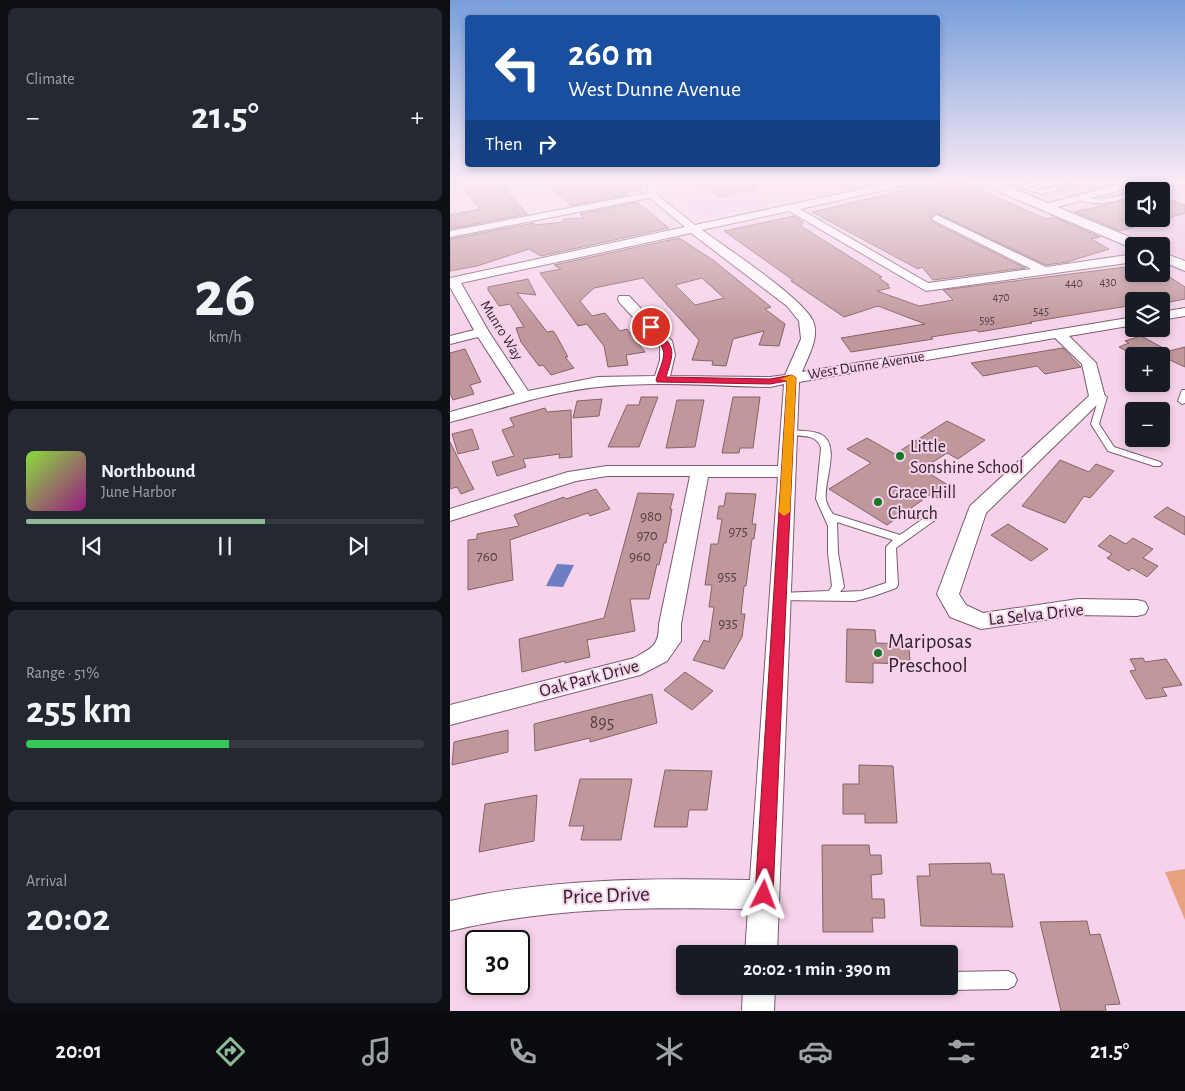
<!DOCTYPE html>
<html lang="en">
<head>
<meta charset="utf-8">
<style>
	body { margin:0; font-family:"Alegreya Sans",sans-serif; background:#242831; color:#f1f3f6; height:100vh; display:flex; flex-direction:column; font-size:19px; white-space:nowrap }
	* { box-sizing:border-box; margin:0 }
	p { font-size:16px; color:#9ea1a6 }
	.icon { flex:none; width:28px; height:28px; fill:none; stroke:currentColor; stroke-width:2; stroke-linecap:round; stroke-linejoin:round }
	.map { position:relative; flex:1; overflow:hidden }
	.drawer { display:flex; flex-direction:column; gap:8px; padding:8px; background:#0d0f14; width:450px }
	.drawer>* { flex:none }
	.top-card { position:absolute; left:15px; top:15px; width:475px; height:152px; border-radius:5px; box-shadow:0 2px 8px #0003; background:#1a4fa0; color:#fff; overflow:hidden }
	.controls { position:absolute; left:675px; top:182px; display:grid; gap:10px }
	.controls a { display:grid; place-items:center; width:45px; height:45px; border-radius:5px; background:#171b24; box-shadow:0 2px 8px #0003; font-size:25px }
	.speed { position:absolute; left:15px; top:930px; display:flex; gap:10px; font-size:25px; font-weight:700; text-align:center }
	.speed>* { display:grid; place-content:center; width:65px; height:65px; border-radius:50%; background:#171b24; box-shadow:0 2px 8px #0003; line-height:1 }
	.speed .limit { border:2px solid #111; border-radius:8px; background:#fff; color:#111 }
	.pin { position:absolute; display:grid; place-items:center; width:42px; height:42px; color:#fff; margin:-21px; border:2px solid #fff; border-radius:50%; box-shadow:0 1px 5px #0007 }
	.me { position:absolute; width:55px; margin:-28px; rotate:3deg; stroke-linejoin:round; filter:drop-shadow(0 0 4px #0008) }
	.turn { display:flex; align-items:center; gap:18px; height:105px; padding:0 20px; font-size:22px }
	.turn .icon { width:65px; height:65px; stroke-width:2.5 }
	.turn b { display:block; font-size:35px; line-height:42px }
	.then { display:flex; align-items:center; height:48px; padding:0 20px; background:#0003; gap:10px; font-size:19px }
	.big { font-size:38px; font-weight:700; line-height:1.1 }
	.drawer .card { flex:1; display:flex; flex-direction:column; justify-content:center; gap:8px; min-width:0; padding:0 18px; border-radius:8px; background:#242831 }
	.drawer .dial { align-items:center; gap:0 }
	.dial b { font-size:65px; line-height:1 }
	.song { display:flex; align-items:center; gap:15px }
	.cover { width:60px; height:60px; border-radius:8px; background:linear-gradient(135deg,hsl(90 70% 55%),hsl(310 70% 35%)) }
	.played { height:5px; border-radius:2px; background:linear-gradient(90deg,#8ebb99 60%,#363941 60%) }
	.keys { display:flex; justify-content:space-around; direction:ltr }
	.heat { display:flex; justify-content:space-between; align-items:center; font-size:28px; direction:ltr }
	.charge { height:8px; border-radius:4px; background:linear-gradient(90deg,#34c759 51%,#363941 0) }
	.trip { position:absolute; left:226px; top:945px; width:282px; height:50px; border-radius:5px; background:#171b24; box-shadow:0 2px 8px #0003; font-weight:700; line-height:50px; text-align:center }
	.tabs { display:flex; height:80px; justify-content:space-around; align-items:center; background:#090b0e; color:#9ea1a6 }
	.tabs .icon { width:35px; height:35px }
	.tabs .current { color:#8ebb99 }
	.tabs b { font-size:22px; color:#f1f3f6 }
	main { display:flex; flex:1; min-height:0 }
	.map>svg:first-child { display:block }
	.built { fill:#f0c6e2; fill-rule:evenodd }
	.green { fill:#e9a07f }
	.water { fill:#6d7ec5 }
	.building { fill:#c0979b; stroke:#876266; fill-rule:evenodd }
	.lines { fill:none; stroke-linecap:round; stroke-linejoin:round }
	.service-casing { stroke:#7a5c70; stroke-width:2 }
	.minor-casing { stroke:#7a5c70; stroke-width:2 }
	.tertiary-casing { stroke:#7a5c70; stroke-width:2 }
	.service { fill:#fff; fill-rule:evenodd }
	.minor { fill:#fff; fill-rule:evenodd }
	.tertiary { fill:#fff; fill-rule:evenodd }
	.route { fill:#e11d48; stroke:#92132f }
	.slow { fill:#f59e0b }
	.poi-dot { fill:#157627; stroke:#f6d3ea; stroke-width:2 }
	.labels { text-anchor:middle; stroke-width:4; stroke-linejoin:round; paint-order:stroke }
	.far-number-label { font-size:12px; fill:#544047 }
	.far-street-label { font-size:15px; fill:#30232b; stroke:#f6d3ea }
	.number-label { font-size:15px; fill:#544047 }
	.poi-label { font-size:18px; fill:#30232b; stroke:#f6d3ea; text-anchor:start }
	.street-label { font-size:18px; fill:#30232b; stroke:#f6d3ea }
	.near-number-label { font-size:18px; fill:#544047 }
	.near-poi-label { font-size:21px; fill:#30232b; stroke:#f6d3ea; text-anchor:start }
	.near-street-label { font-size:21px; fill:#30232b; stroke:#f6d3ea }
</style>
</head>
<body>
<main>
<section class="drawer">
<div class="card"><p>Climate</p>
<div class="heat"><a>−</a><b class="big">21.5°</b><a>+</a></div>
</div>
<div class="card dial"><b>26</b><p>km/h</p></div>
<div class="card">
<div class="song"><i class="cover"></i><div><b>Northbound</b><p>June Harbor</p></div></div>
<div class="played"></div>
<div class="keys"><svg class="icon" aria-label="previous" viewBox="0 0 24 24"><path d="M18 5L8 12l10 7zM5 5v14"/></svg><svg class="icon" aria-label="pause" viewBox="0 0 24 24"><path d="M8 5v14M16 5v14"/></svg><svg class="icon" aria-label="next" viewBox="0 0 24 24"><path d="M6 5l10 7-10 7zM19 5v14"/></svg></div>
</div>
<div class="card"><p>Range · 51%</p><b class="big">255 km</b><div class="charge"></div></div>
<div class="card"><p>Arrival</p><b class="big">20:02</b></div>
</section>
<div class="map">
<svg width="735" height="1011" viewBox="0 0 735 1011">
	<rect width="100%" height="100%" fill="#f6d3ea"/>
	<!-- built -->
	<g class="built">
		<polygon points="215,183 422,183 260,217 249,216 220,195 214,187"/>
		<polygon points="555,183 666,183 596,200"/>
		<path d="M 703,183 L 735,183 L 735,193 L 718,198 L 735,204 L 735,258 L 617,207 ZM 684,191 L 711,191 L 711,219 L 684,219 Z"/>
	</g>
	<!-- green -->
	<polygon class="green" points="735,869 735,920 715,872"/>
	<!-- water -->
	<polygon class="water" points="107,564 124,565 113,587 96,586"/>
	<!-- building -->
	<g class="building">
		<polygon points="9,183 49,183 77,214 0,229 0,215 30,209"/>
		<polygon points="97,183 191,183 192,189 174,193 177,195 121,206"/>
		<polygon points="249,183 305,183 306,189 268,197"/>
		<polygon points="488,183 513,183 596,219 604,217 650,237 641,239 659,249 617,262 596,265 486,213 480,217 482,222 575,268 483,280 472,267 468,269 362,212"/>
		<polygon points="711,196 735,205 735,213 711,220"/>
		<polygon points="684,198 684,227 670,231 625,212"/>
		<polygon points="187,202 219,228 91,256 79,249 27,266 0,271 0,239 84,223 86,225 113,222 114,219 134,218 130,214"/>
		<polygon points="344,216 353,222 351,226 432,277 429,278 439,285 437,285 440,288 427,291 469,306 503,300 493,290 684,266 684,274 715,274 735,287 735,299 720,302 684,301 684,305 580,322 582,323 529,332 526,330 481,337 483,339 401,352 391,338 475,324 428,306 394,317 341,281 343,280 274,231"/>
		<path d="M 229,238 L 263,260 L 321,307 L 315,309 L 335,324 L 329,346 L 309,345 L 314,331 L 283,339 L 276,366 L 262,365 L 263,361 L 242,360 L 249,340 L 193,278 L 144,288 L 130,301 L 142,316 L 155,313 L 170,331 L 177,329 L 195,352 L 176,355 L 178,365 L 158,367 L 154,346 L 137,324 L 128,326 L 90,273 L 111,269 L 104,265 ZM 252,278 L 274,298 L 245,305 L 225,285 Z"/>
		<polygon points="78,279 86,295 67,293 97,332 103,331 106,335 118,357 115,357 124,368 101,375 93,365 89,366 71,342 66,328 74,327 60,304 49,306 38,290 38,287"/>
		<polygon points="691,336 719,351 735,347 735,367 711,356 685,356 669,347 679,343 675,341"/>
		<polygon points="613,348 631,367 595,374 587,366 533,376 521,363"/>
		<polygon points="15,349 31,382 20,385 24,394 3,400 0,393 0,353"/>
		<polygon points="191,397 208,397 189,447 158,447 177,405 189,405"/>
		<polygon points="283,397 310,397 303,448 290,448 289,453 272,453"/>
		<polygon points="152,399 149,416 123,418 127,401"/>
		<polygon points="227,400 254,400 245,447 216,448"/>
		<polygon points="95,408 97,412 121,410 122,457 109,458 110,454 73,459 76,467 47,476 42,462 64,456 52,430 64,426 60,418"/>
		<polygon points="497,421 535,440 508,459 497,453 472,469 506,490 491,500 481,494 437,525 379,489 421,463 397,449 417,438 445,454"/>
		<polygon points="22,429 29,449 8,454 2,434"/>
		<polygon points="0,442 20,482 24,489 11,494 7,487 0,489"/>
		<polygon points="610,460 639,472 646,464 664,471 640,498 634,496 615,523 572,506"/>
		<polygon points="146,489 160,509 140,516 138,513 60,540 63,580 18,590 18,540 27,539 27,534 69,526 64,515 114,497 116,499"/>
		<polygon points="188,493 224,494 220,509 222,509 216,543 214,543 209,565 207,564 199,599 180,599 185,631 137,640 140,657 115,663 115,661 72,672 69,639 154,618"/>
		<polygon points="276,493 306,494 302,524 306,524 304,539 302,539 296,586 294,586 291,614 295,614 292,637 274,669 243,660 254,640 259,642 264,607 259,607 262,585 255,585 261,544 268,544 272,519 267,519 269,506 274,506"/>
		<polygon points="717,507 735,517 735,535 704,517"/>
		<polygon points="558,524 598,549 581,561 541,535"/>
		<polygon points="660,535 676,544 683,538 703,549 693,558 708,566 697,577 682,568 679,571 657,558 662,554 648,546"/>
		<polygon points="397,629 425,630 426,643 459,644 460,664 423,663 423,683 396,682"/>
		<polygon points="693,658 695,662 716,659 732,685 712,688 717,696 696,699 680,671 686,670 680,659"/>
		<polygon points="235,672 263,691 242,710 214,690"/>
		<polygon points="202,694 207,723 140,742 140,738 85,751 84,724"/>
		<polygon points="58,730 58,752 2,765 4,742"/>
		<polygon points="409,765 443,766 447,823 415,823 415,814 393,814 393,784 409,784"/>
		<polygon points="215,770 262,771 257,810 239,810 237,827 204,827"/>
		<polygon points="130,779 182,779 171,840 131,840 134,826 119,826"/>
		<polygon points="87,795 84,841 29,852 35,804"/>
		<polygon points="372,845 419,845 420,855 431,855 432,874 421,875 422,899 434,899 435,918 422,918 423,932 373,932"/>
		<polygon points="540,863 542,874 554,874 563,927 471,926 467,876 480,876 479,864"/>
		<polygon points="637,921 640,935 650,934 670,1004 655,1005 656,1011 611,1011 590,922"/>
	</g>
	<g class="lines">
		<defs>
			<g id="service">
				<polygon points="582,183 592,183 579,187 592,190 624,183 634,183 592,194 572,188 557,192 554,190"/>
				<polygon points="683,183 687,183 698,188 695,191 691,191 692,189 683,185"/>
				<path d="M 684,192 L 684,196 C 665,201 644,208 626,198 L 629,196 C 648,202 665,197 684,192 Z"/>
				<polygon points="732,390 735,390 735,403 732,404 728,401"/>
				<polygon points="653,394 657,397 649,424 664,447 710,462 712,464 710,466 704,466 658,451 641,424 649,397"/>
				<path d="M 339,430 C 349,431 360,430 370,434 C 392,444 373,482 376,500 C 377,505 380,510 383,514 L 450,535 L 477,516 L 485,516 L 486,518 L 485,520 L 446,548 L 448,585 L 446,588 L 424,596 L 405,601 L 326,600 L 324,597 L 326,594 L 330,593 L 379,591 L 382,586 L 378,553 L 378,526 L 366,499 L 371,448 C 366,432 348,437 336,435 L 335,433 ZM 387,522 L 443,540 L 436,547 L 436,583 L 412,591 L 390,592 L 394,587 L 388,553 Z"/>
				<polygon points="558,971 564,974 567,980 564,986 558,989 500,990 494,986 500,986 500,972"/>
			</g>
			<g id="minor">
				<path d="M 198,183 L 208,183 L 207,195 L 245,225 L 440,183 L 458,183 L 453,186 L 350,209 L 478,283 L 581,269 L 483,220 L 482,218 L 487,215 L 596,267 L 684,254 L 684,262 L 476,291 L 339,211 L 252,230 C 275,247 353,298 363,321 C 370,338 358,356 352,372 L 684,317 L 684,325 L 619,336 L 646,363 L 655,397 L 536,513 L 509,594 L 516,605 L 533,613 L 628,599 L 687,600 L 695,602 L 698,608 L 695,614 L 687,616 L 628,615 L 531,629 L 500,617 L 487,594 L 520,506 L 639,396 L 632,364 L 605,338 L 349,382 L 327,954 L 295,954 L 298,909 C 195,907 101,907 0,931 L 0,901 C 101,878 198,878 300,880 L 328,477 L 258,477 L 231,624 L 231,641 L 217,661 L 190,675 L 0,725 L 0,705 L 184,658 C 202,648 209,646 209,624 L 240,476 L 157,476 L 126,481 L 0,521 L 0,509 L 118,472 L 157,466 L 328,466 L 334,384 L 320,387 C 263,386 205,381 148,387 C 98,392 49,410 0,422 L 0,412 L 65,394 L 28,337 L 0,344 L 0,336 L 24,330 L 0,287 L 0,278 L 235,227 L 200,198 L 0,237 L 0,231 L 197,193 ZM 241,233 L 337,306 L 349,321 L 351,339 L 335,375 L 320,377 L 220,376 L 225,355 L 222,341 L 179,296 L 169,296 L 168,299 L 169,302 L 210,346 L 210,360 L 205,376 L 148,377 L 78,391 L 39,332 L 11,283 Z"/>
				<polygon points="677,183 693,183 691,185 595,210 590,207 591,205"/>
				<polygon points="735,308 735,316 711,320 711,312"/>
				<polygon points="293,986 325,986 324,1011 292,1011"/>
			</g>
			<g id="tertiary">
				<polygon points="533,183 550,183 694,243 696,246 684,246 684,249 535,186"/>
				<polygon points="711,252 735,261 735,271 711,261"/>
			</g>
		</defs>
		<!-- service casing -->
		<use href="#service" class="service-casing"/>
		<!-- minor casing -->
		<use href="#minor" class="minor-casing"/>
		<!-- tertiary casing -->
		<use href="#tertiary" class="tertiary-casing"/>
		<!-- service -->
		<use href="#service" class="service"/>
		<!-- minor -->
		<use href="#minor" class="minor"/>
		<!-- tertiary -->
		<use href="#tertiary" class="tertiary"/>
	</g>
	<!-- sky -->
	<linearGradient id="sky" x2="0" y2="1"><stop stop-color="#779eda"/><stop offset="0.56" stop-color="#fbebf6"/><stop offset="1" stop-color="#fbebf6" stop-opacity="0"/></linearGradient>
	<rect width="735" height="325" fill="url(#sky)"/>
	<!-- route -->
	<path class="route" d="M 198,325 L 204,325 C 224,349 226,346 216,377 L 320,379 L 342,375 L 346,378 L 323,895 L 320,902 L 314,904 L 308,902 L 305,895 L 337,381 L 320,384 L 207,382 L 206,380 C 216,350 219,354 198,329 Z"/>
	<!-- slow -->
	<polygon class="slow" points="342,375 346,378 340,512 334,516 329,512 337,381 330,379"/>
	<!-- markers -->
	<g class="poi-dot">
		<circle cx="450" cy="456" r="5"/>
		<circle cx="428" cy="502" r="5"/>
		<circle cx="428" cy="653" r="5"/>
	</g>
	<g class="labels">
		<!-- far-number labels -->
		<g class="far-number-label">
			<text x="658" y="286">430</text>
			<text x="624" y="287">440</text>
			<text x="551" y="301">470</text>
			<text x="591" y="315">545</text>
			<text x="537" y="324">595</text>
		</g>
		<!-- far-street labels -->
		<g class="far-street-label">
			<text transform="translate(52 330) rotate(58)" y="5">Munro Way</text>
			<text transform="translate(416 365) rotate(-9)" y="5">West Dunne Avenue</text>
		</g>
		<!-- number labels -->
		<g class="number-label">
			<text x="201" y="521">980</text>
			<text x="288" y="536">975</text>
			<text x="197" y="540">970</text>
			<text x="37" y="561">760</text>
			<text x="190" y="561">960</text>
			<text x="277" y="581">955</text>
			<text x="278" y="628">935</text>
		</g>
		<!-- poi labels -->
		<g class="poi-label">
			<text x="460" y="452">Little<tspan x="460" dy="21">Sonshine School</tspan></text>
			<text x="438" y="498">Grace Hill<tspan x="438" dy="21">Church</tspan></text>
		</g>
		<!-- street labels -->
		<g class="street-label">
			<text transform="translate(586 614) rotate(-6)" y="6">La Selva Drive</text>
			<text transform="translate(139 678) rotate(-15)" y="6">Oak Park Drive</text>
		</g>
		<!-- near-number labels -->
		<g class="near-number-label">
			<text x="152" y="728">895</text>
		</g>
		<!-- near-poi labels -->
		<g class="near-poi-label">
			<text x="438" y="648">Mariposas<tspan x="438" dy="24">Preschool</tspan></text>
		</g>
		<!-- near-street labels -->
		<g class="near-street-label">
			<text transform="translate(156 895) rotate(-2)" y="7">Price Drive</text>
		</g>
	</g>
</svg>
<div class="controls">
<a><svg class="icon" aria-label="sound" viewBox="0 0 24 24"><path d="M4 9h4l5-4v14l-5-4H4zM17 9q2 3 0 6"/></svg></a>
<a><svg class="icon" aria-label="search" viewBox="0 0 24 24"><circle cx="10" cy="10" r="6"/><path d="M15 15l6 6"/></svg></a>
<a><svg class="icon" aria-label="layers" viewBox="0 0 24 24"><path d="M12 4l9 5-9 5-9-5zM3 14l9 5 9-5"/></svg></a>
<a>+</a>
<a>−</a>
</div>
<div class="speed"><div class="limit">30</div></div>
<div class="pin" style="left:201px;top:327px;background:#d93025"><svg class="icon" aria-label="arrive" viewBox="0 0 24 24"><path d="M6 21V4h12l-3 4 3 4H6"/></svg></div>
<svg class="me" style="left:314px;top:895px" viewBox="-20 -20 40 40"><path d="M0-17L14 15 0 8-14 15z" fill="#e11d48" stroke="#fff" stroke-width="4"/></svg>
<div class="trip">20:02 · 1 min · 390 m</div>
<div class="top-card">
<div class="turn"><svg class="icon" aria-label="left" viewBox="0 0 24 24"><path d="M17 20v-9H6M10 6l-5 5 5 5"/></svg><div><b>260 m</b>West Dunne Avenue</div></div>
<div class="then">Then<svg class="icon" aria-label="right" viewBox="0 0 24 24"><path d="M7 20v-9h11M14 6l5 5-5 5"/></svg></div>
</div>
</div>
</main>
<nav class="tabs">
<b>20:01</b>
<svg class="icon current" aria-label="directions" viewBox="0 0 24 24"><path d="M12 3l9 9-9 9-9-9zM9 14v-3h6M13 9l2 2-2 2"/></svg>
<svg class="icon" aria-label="music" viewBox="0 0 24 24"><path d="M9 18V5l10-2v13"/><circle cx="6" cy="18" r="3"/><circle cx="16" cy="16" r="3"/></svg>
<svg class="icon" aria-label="phone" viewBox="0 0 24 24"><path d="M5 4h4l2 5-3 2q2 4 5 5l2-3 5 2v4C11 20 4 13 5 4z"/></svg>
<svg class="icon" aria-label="climate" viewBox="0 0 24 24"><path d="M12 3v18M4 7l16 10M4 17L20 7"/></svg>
<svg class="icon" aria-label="car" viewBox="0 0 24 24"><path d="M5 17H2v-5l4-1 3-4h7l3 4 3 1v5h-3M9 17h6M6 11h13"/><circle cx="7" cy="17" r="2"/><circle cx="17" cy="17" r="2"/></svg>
<svg class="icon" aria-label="filters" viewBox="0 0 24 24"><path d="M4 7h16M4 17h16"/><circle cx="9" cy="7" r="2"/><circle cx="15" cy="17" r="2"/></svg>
<b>21.5°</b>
</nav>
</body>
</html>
